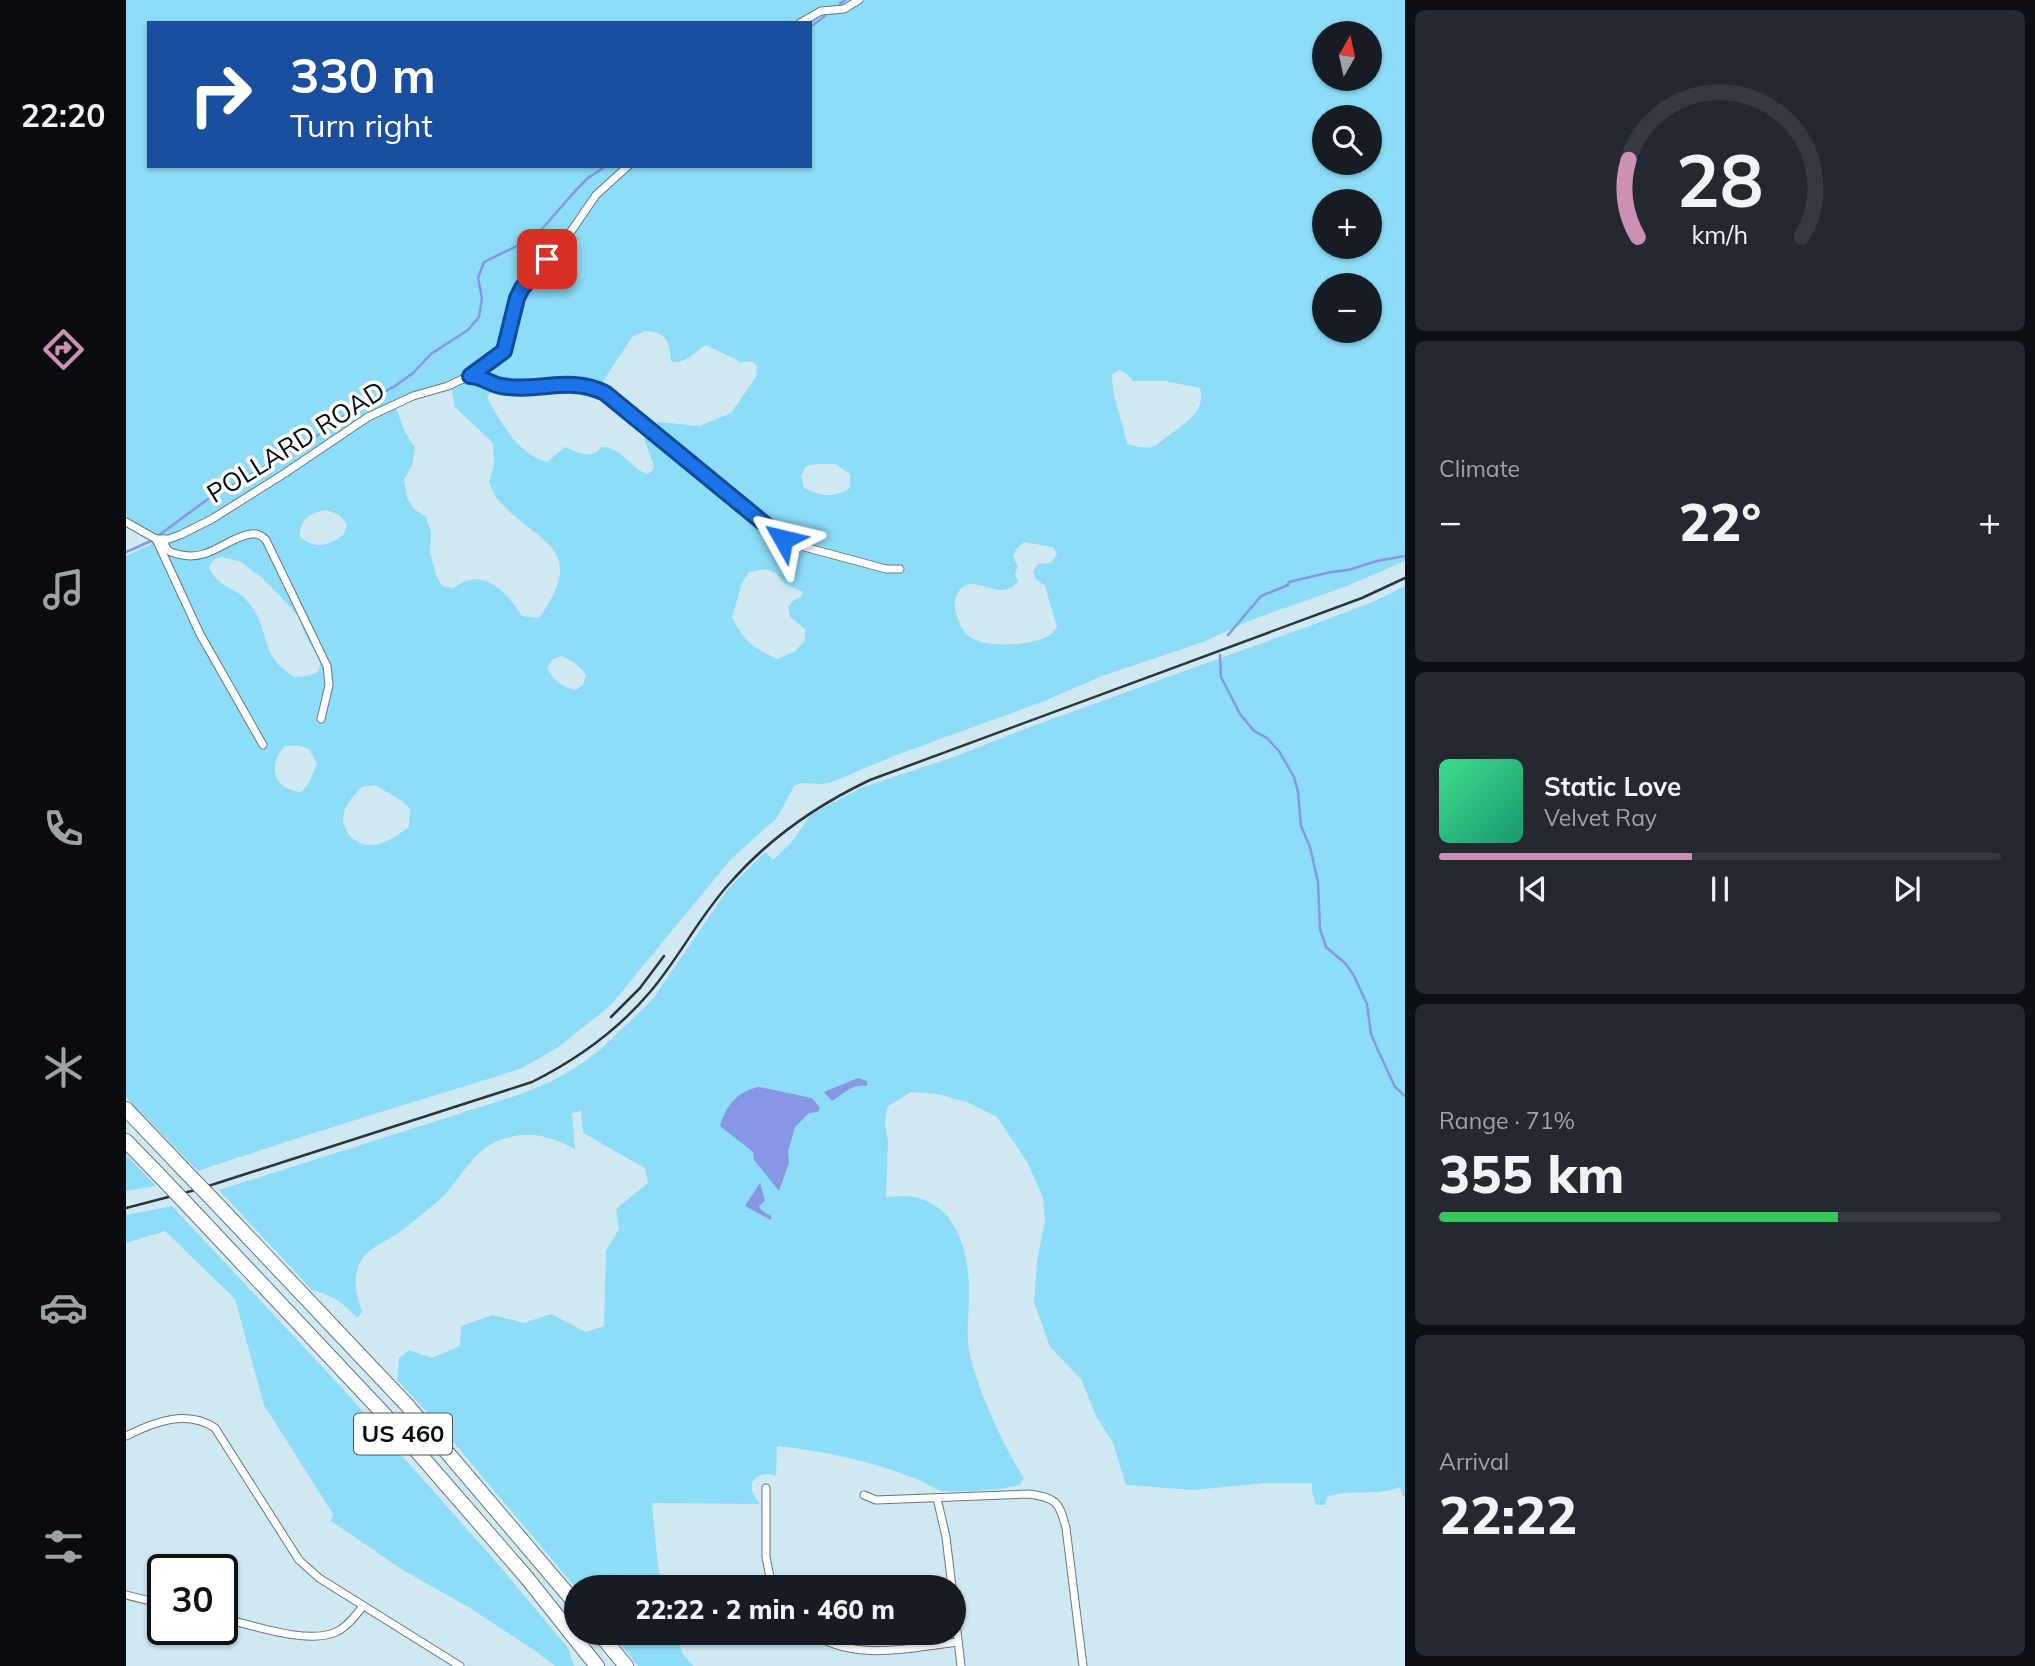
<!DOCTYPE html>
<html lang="en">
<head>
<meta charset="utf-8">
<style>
	body { margin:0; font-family:Mulish,sans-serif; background:#242831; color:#f1f3f6; height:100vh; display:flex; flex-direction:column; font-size:26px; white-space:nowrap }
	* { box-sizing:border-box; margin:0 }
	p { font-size:23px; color:#9ea1a6 }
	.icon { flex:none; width:38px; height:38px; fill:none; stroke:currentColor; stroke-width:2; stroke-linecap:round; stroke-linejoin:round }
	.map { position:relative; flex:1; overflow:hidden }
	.drawer { display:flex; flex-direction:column; gap:10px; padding:10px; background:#0d0f14; width:630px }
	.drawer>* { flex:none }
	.hud { position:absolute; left:21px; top:21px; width:665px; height:147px; border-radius:0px; box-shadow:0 2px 5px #0004; background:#1a4fa0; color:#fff; overflow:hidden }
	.needle { width:46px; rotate:9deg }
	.buttons { position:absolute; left:1186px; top:21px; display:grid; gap:14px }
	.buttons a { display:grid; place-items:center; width:70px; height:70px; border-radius:50%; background:#171b24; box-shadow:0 2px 5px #0004; font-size:35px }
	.speed { position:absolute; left:21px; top:1554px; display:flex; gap:14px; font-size:35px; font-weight:700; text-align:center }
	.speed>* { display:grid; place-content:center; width:91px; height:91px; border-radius:50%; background:#171b24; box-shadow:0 2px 5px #0004; line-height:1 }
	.speed .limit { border:4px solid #111; border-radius:10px; background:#fff; color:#111 }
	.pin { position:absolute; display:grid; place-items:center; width:60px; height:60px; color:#fff; margin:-30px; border-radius:14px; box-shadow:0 4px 10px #0006 }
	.me { position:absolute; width:77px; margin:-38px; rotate:307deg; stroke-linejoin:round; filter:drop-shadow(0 0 5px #0008) }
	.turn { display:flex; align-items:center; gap:24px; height:147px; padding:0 28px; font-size:32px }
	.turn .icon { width:91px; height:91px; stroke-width:2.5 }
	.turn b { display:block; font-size:49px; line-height:60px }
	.big { font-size:52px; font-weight:800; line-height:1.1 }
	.drawer .widget { flex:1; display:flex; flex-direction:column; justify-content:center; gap:10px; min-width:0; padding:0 24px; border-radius:10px; background:#242831 }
	.drawer .dial { align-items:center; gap:0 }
	.dial svg { height:182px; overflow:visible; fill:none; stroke:#363941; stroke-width:7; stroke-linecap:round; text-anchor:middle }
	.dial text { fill:#f1f3f6; stroke:none }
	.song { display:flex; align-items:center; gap:21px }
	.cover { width:84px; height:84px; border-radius:10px; background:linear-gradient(135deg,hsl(150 70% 55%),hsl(160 70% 35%)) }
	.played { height:7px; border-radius:4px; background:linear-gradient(90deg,#cd90b4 45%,#363941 45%) }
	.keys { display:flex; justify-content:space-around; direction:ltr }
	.heat { display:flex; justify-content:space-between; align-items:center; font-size:38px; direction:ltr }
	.charge { height:10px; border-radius:5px; background:linear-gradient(90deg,#34c759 71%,#363941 0) }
	.trip { position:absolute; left:438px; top:1575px; width:402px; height:70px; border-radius:35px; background:#171b24; box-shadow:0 2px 5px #0004; font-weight:800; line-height:70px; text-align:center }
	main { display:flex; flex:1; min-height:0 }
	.tab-bar { display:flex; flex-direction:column; width:126px; justify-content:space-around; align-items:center; background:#090b0e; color:#9ea1a6 }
	.tab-bar .icon { width:49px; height:49px }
	.tab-bar .current { color:#cd90b4 }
	.tab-bar b { font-size:32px; color:#f1f3f6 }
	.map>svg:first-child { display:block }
	.green { fill:#8dddf8; fill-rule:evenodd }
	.water { fill:#8797e6 }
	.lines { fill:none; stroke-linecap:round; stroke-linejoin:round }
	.stream { stroke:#8797e6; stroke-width:2.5 }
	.minor-casing { stroke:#637980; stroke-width:9 }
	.motorway-casing { stroke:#637980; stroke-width:16 }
	.minor { stroke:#fff; stroke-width:7 }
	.motorway { stroke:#fff; stroke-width:14 }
	.rail { stroke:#2b363a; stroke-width:2.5 }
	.motorway-bridge-casing { stroke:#637980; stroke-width:16; stroke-linecap:butt }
	.motorway-bridge { stroke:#fff; stroke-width:14 }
	.route-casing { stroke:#114b97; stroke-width:18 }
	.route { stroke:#1a73e8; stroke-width:12 }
	.labels { text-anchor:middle; stroke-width:7; stroke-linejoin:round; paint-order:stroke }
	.shield { fill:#fff; stroke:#505658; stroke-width:2 }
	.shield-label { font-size:24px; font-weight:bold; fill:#050d10 }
	.street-label { font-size:26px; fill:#050d10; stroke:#fff }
</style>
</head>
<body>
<main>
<nav class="tab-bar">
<b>22:20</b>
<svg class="icon current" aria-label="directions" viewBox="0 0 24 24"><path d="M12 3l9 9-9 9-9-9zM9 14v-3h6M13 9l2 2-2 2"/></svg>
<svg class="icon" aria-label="music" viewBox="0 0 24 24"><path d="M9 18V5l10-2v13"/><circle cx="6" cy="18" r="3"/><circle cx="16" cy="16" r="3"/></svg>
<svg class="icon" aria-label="phone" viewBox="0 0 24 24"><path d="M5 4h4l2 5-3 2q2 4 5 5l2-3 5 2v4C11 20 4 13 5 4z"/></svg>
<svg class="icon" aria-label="climate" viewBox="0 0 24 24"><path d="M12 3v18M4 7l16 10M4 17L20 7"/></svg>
<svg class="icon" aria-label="car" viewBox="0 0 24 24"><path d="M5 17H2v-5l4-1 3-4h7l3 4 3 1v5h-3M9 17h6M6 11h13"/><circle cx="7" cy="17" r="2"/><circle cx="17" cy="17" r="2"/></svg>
<svg class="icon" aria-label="filters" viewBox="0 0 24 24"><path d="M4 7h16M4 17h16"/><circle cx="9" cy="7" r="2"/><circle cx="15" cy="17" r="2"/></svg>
</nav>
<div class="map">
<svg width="1279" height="1666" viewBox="0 0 1279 1666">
	<rect width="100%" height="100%" fill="#d0e8f1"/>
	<!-- green -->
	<g class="green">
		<path d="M 0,0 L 1279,0 L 1279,561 L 1221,586 L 1125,620 L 1077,642 L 976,676 L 916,702 L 773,754 L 706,782 L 695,784 L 675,783 L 668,786 L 651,818 L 605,859 L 484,1006 L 431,1048 L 396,1068 L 375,1075 C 274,1106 172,1137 72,1171 L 0,1097 L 0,556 L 26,544 L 23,540 L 0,526 ZM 23,23 L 684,23 L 684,166 L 23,166 ZM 1199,33 L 1244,33 L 1244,79 L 1199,79 ZM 1199,117 L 1244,117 L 1244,163 L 1199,163 ZM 1199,201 L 1244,201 L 1244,247 L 1199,247 ZM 1199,285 L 1244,285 L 1244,331 L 1199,331 ZM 519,331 C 540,331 544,342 545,361 C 558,366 569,351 580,345 L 615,362 L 626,361 L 631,366 L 630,377 L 605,413 L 573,426 L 532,422 L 522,432 L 518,439 L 528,466 L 526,471 L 522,474 C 503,468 495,446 475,447 C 465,461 453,452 439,447 L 421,462 C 391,453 375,423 361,397 L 367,389 C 401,392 436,381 470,392 L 506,337 ZM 993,370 L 1001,374 L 1007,381 L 1039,381 L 1074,388 C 1081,411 1058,424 1042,436 C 1038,439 1033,443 1029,446 C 1020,449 1010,447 1001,444 C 997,422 986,398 986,375 ZM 325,388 L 329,407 L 367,443 L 368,466 L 363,482 C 366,488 368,496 373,501 C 414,545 463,548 413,618 L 396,616 C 380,592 357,565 328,588 L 316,586 L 310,575 L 304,552 L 305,532 L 300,517 L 288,509 L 281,498 L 278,480 L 286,465 L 289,448 L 278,430 L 270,408 L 292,398 ZM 691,464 L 709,464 L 724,474 L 724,488 C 707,499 696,496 678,488 L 675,476 L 680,466 ZM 200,510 L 213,515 L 221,524 L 218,534 C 203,546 190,550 174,537 C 174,519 183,513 200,510 ZM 898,542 L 927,547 L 931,554 L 925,563 L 912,564 L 907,571 L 910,579 L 919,586 L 931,627 C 929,629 927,633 924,635 C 908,646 856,649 841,635 C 836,630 833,622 831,616 C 829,611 828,606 829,600 C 841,562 871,607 892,582 L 889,574 L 892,566 L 887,557 L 890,549 ZM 96,557 L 115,562 L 135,577 L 155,597 L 172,616 L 180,637 L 195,661 L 192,672 L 181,676 L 168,677 C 132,655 145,630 123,603 C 112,588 90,587 83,567 L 88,559 ZM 640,569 L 650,573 L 658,583 L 677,592 L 675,597 L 668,600 L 662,607 L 664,617 L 679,629 L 679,641 L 668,652 L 651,659 C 628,648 617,641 606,617 L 616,583 L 623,572 ZM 436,656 L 449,663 L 460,674 L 457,685 L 450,690 C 436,687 428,681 421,668 L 427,659 ZM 172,745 L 183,749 L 191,764 L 183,783 L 175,792 C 147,789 141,766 159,746 ZM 249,785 L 276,801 L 284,809 L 283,827 C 273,834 261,843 248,845 C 228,847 212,828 219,809 C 223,800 230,793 236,787 Z"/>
		<path d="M 1279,586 L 1279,1496 L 1277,1497 L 1274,1487 C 1250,1497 1225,1488 1201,1497 L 1199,1505 L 1190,1505 L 1186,1491 L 1186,1483 L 1140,1483 L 1067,1490 L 1000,1485 L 987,1443 L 970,1416 L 955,1379 L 924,1347 L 908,1302 L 911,1261 L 919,1221 L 917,1197 L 901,1162 L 871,1117 L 843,1103 L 812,1094 L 785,1092 L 761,1107 L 759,1123 L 762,1142 L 760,1197 C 770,1197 781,1195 792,1198 C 834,1209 844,1259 843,1296 C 843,1313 840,1332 843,1350 C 849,1384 879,1450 898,1478 L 894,1485 C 879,1489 827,1494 813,1490 C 804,1487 797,1481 788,1478 C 745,1461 697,1451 651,1446 L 650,1476 C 638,1470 619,1478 628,1495 C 629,1498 632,1501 634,1504 L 526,1503 L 532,1567 L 537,1587 L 450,1588 L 313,1425 L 271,1380 L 273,1358 L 283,1350 L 306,1358 L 334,1346 L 335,1326 L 367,1315 L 398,1323 L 425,1314 L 460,1332 L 478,1326 L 480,1251 L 493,1229 L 490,1209 L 522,1183 L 519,1168 L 457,1133 L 455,1111 L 446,1113 L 449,1149 C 425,1136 403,1130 377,1139 C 345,1149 336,1180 312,1201 C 300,1211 287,1222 274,1232 C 261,1241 239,1249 233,1265 C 226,1283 231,1295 236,1312 L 231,1318 C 217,1302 206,1295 186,1290 L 93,1190 L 392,1095 L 424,1082 L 449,1068 L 474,1050 L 527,999 L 602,889 L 639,852 L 647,860 L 665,843 L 684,815 L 735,788 L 830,756 L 909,725 L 1186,625 L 1249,601 Z"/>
		<polygon points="0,1155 30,1186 0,1191"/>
		<polygon points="46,1206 217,1389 377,1570 442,1648 448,1666 429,1666 408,1650 344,1608 277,1570 205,1521 207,1514 138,1405 109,1299 39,1231 0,1243 0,1215"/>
		<polygon points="486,1633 548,1633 557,1654 567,1666 512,1666"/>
	</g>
	<!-- water -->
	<g class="water">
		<path d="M 732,1078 L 741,1081 L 741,1086 C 726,1083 718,1094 706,1101 L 698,1092 Z"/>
		<path d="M 633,1087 L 686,1098 L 694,1108 L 692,1112 L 683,1113 L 669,1127 L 662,1152 L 663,1163 L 653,1191 L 628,1160 L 627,1152 L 594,1126 C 600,1105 612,1091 633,1087 Z"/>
		<polygon points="634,1183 639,1201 633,1206 635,1210 645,1216 645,1220 619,1206"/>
	</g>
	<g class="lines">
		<!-- stream -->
		<g class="stream">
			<polyline points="714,4 719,0"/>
			<polyline points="684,27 699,16"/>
			<polyline points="0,552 25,541 82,499 188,438 223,412 269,386 287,373 305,354 342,330 353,317 356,298 352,278 358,262 403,240 415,230 450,190 462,178 480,166"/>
			<polyline points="1102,635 1135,596 1162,585 1163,582 1205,572 1222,570 1251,561 1279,556"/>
			<polyline points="1094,655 1095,677 1114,714 1128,731 1141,738 1153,751 1168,777 1172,792 1175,826 1184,847 1192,882 1194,929 1200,947 1219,963 1227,974 1241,1004 1245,1034 1250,1046 1269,1087 1279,1096"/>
		</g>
		<defs>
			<g id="minor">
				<polyline points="674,23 695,11 718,9 733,0"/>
				<polyline points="344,376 378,351 391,297 396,288 446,230 470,195 502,166"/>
				<polyline points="0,522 30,539 43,539 54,535 86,519 159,473 242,417 287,396 322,386 343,376 351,376 365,383 385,387 458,385 469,388 490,400 634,523 657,539 671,545 760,569 774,569"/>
				<polyline points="30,539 74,634 137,745"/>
				<path d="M 38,539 C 39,549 42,552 51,554 C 83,563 99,538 125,534 C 131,533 136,536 140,540 L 201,666 L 203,685 L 195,719"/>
				<path d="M 0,1436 C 28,1422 61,1409 89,1428 L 173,1560 L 193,1578 L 334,1666"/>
				<polyline points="640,1488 640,1557 646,1587"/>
				<path d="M 738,1495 L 750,1500 L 903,1494 C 930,1498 933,1501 940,1528 L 957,1666"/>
				<polyline points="811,1498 820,1537 826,1587"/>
				<polyline points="0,1595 37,1604"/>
				<polyline points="828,1605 835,1666"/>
				<path d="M 96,1618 C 126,1625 181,1645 210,1632 C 221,1627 230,1615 237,1606"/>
				<path d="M 685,1633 C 730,1662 783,1648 832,1642"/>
			</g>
			<g id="motorway">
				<polyline points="0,1109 59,1171"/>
				<polyline points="0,1141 32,1174"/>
				<polyline points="88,1201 280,1404 450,1604"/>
				<polyline points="70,1214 270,1427 401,1578 471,1666"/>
				<polyline points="473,1633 500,1666"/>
			</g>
		</defs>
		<!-- minor casing -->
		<use href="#minor" class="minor-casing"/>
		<!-- motorway casing -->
		<use href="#motorway" class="motorway-casing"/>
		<!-- minor -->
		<use href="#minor" class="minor"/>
		<!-- motorway -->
		<use href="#motorway" class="motorway"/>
		<!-- rail -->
		<g class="rail">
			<polyline points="485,1017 514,988 538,956"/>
			<path d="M 0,1208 L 73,1189 L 406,1082 C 450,1060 491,1031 524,992 C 553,958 573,917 603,884 C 643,838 689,806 744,780 L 1236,598 L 1279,578"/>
		</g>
		<defs>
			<g id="motorway-bridge">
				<polyline points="59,1171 88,1201"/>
				<polyline points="32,1174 70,1214"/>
			</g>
		</defs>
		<!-- motorway-bridge casing -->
		<use href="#motorway-bridge" class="motorway-bridge-casing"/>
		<!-- motorway-bridge -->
		<use href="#motorway-bridge" class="motorway-bridge"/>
	</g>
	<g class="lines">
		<defs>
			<path id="route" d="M 421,259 L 396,288 L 391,298 L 378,351 L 344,376 C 356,376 363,384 375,386 C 412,393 443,375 479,393 L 657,539"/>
		</defs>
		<!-- route casing -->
		<use href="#route" class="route-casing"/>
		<!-- route -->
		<use href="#route" class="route"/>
	</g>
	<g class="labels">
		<!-- shield labels -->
		<rect class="shield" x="228" y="1413.5" width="98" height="41" rx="5"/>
		<g class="shield-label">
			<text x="277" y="1442">US 460</text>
		</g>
		<!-- street labels -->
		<g class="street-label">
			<text transform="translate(170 442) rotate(-32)" y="9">POLLARD ROAD</text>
		</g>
	</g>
</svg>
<div class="buttons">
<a><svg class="needle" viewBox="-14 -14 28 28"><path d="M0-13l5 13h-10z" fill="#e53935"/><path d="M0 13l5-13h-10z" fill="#9ea1a6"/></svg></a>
<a><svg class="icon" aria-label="search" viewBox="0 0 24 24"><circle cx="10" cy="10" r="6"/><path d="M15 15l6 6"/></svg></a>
<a>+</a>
<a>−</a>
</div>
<div class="speed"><div class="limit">30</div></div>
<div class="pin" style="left:421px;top:259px;background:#d93025"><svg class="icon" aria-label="arrive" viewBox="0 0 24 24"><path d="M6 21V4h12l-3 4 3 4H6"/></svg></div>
<svg class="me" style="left:657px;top:539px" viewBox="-20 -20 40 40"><path d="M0-17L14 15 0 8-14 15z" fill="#1a73e8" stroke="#fff" stroke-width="4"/></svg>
<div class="trip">22:22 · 2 min · 460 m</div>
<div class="hud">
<div class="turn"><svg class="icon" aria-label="right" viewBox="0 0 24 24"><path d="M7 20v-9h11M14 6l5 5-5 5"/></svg><div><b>330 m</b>Turn right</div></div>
</div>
</div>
<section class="drawer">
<div class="widget dial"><svg viewBox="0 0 100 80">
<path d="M14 69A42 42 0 1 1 86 69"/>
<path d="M14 69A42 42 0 0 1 10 35" stroke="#cd90b4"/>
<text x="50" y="56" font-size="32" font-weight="700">28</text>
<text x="50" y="72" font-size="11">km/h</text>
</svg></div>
<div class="widget"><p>Climate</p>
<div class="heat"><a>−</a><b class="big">22°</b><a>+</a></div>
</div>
<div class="widget">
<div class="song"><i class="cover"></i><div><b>Static Love</b><p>Velvet Ray</p></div></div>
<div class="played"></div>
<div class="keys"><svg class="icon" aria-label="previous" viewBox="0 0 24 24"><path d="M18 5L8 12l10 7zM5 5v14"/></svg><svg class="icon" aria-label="pause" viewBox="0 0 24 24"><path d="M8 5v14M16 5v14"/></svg><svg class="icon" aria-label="next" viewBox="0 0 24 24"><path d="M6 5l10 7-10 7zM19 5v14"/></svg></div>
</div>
<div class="widget"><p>Range · 71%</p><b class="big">355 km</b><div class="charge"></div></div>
<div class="widget"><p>Arrival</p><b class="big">22:22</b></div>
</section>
</main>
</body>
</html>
